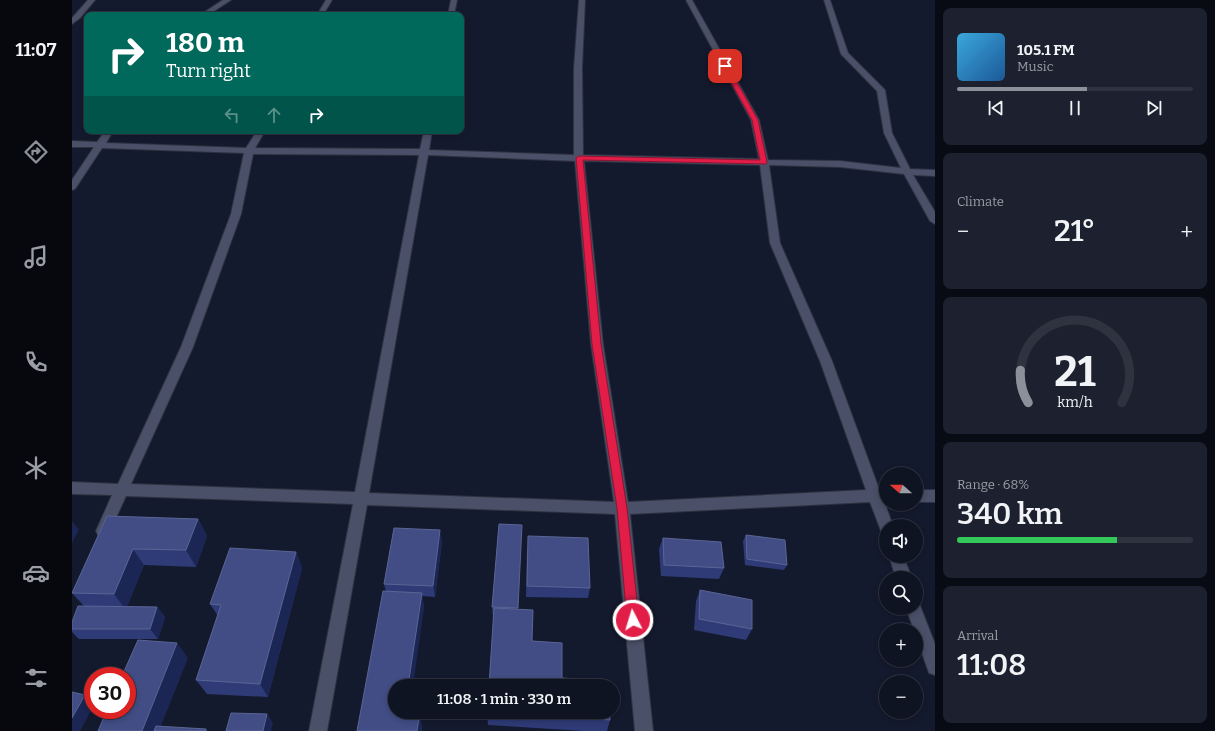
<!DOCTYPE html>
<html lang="en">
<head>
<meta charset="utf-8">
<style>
	body { margin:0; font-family:Bitter,serif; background:#1d212f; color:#f1f3f6; height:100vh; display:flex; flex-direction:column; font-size:15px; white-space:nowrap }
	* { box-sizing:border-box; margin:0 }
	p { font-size:13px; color:#9b9ea5 }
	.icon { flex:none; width:22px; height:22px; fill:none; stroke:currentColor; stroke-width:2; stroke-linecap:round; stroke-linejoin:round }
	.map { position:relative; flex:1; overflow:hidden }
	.details { display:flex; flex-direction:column; gap:8px; padding:8px; background:#080b13; width:280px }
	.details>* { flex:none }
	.hud { position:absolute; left:12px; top:12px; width:380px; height:122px; border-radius:8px; box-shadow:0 2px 6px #0003,0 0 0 1px #2f3340; background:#00695c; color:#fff; overflow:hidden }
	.needle { width:26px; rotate:290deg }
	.tools { position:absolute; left:807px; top:467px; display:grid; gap:8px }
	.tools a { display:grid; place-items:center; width:44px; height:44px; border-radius:50%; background:#0f1422; box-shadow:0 2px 6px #0003,0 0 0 1px #2f3340; font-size:20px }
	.speed { position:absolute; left:12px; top:667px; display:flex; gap:8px; font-size:20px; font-weight:700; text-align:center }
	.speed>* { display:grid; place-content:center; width:52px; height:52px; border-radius:50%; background:#0f1422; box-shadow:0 2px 6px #0003,0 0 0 1px #2f3340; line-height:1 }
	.speed .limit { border:6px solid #d22; background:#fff; color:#111 }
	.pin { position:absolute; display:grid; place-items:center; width:34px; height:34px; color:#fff; margin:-17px; border-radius:8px; box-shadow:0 2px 6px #0006 }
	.me { position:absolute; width:44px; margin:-22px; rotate:355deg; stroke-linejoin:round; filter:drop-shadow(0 0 3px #0008) }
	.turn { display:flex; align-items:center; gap:14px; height:84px; padding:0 16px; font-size:18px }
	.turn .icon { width:52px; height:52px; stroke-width:2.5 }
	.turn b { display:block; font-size:28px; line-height:34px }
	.lanes { display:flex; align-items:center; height:38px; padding:0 16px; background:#0003; justify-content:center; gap:20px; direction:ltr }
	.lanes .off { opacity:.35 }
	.big { font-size:30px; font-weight:600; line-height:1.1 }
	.details .tile { flex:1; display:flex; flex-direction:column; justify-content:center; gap:6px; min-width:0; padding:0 14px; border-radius:8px; background:#1d212f }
	.details .dial { align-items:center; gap:0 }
	.dial svg { height:104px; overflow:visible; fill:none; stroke:#2f3340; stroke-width:7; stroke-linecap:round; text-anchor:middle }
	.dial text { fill:#f1f3f6; stroke:none }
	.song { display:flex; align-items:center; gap:12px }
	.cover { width:48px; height:48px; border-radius:6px; background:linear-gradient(135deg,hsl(200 70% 55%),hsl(210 70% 35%)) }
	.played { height:4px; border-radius:2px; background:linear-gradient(90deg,#8c9099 55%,#2f3340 55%) }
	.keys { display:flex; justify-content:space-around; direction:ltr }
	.heat { display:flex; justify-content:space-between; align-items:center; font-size:22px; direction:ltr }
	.charge { height:6px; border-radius:3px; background:linear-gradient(90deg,#34c759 68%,#2f3340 0) }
	.trip { position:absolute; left:316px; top:679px; width:232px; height:40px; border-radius:20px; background:#0f1422; box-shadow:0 2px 6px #0003,0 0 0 1px #2f3340; font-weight:600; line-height:40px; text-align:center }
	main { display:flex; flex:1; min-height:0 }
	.tabs { display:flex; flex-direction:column; width:72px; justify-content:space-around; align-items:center; background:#06080e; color:#9b9ea5 }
	.tabs .icon { width:28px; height:28px }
	.tabs .selected { color:#8c9099 }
	.tabs b { font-size:18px; color:#f1f3f6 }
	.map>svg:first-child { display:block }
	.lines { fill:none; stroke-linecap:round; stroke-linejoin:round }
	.minor-casing { stroke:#2f3241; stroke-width:2 }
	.minor { fill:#495067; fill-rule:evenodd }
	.wall { fill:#2e3b77 }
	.shaded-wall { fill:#1c2654 }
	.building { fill:#414d84; stroke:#5a6596 }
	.route { fill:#e11d48; stroke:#92132f }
</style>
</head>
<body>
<main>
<nav class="tabs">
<b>11:07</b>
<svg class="icon selected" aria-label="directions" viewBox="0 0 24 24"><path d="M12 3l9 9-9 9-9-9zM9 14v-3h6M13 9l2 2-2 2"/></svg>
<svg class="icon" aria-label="music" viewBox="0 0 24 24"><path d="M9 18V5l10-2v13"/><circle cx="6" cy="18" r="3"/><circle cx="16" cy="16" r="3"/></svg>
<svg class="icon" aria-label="phone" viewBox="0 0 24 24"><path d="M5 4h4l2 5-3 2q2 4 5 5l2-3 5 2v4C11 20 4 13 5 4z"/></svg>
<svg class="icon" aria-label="climate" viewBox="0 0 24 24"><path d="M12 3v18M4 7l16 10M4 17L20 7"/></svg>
<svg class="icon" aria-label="car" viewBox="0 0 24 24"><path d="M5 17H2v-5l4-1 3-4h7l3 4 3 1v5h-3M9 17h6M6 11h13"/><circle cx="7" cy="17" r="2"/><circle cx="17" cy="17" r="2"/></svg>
<svg class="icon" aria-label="filters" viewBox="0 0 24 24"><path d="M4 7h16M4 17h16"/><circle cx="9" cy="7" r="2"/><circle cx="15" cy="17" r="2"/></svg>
</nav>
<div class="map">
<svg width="863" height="731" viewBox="0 0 863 731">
	<rect width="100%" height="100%" fill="#141a2d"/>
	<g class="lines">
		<defs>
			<g id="minor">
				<polygon points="16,0 23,0 8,18 0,24 0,18"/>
				<polygon points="151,0 159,0 136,15 128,15"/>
				<polygon points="254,0 260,0 251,15 245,15"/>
				<polygon points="379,0 385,0 382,15 376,15"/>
				<path d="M 507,0 L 513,0 L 510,68 L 511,155 L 687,159 L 679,120 L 614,0 L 620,0 L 687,120 L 696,160 L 768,161 L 829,168 L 812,133 L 805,91 L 769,54 L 752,0 L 758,0 L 776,53 L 813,90 L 820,133 L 838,169 L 863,170 L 863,176 L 841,175 L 863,212 L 863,224 L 858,221 L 832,174 L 768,167 L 697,165 L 708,243 L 760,361 L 807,489 L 814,489 L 814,501 L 812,501 L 821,526 L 814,526 L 814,533 L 809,531 L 798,502 L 558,514 L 581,731 L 563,731 L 543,514 L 295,505 L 255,731 L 237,731 L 281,504 L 54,496 L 36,535 L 31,537 L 26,535 L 24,531 L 40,495 L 0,494 L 0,482 L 46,484 L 109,347 L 159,214 L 172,153 L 30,148 L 3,189 L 0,190 L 0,180 L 22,147 L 0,147 L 0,141 L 25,142 L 33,131 L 41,131 L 34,143 L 174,148 L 185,131 L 193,131 L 183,148 L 348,149 L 352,131 L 360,131 L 357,150 L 502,155 L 502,68 ZM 181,154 L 347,155 L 283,492 L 59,484 L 121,347 L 169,214 ZM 356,155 L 503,161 L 519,344 L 542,502 L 297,493 ZM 512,161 L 688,165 L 698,243 L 748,361 L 794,490 L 556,502 L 531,344 Z"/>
				<rect x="844" y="490" width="19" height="12"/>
				<polygon points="817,556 831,556 840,578 824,578"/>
				<polygon points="844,601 847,603 863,644 863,675 857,673 844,636 844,630 842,630 834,608 844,608"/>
			</g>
		</defs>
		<!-- minor casing -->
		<use href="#minor" class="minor-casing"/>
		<!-- minor -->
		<use href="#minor" class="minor"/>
	</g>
	<!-- wall -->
	<g class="wall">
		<polygon points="35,516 126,519 135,536 124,567 72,565 55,606 85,607 93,617 86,639 7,639 0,632 0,622 12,606 0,593"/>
		<polygon points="427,524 446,609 417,686 422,618 421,618 420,607"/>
		<polygon points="674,535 715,565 712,570 673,565 671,541"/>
		<polygon points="591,538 652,568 647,579 589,576 587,549"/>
		<polygon points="370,541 363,597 350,596 352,608 323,712 350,726 350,731 285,731 314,591 312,584"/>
		<polygon points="455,548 518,588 516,598 454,597"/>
		<polygon points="224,552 230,568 196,697 135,694 124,680 146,616 138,604"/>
		<polygon points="628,590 680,629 674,640 622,630 624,601"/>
		<polygon points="415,712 538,720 535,731 513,731 416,725"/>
	</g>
	<!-- shaded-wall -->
	<g class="shaded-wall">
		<polygon points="126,519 135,536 124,567 114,550"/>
		<polygon points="0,521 7,530 0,543"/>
		<polygon points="368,530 370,541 363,597 361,586"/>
		<polygon points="61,549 72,565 54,610 42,594"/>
		<polygon points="224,552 230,568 196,697 188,684"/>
		<polygon points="350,593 352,608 341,686 336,686"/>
		<polygon points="85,607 93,617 86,639 78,629"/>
		<polygon points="105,643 116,658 87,731 70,731"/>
		<polygon points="13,695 21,703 21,707 8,731 0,731 0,718"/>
		<polygon points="348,713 350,726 350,731 345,731"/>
		<polygon points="195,714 201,723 199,731 191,731"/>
	</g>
	<!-- building -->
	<g class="building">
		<polygon points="35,516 126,519 114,550 61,549 42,594 0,593"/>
		<polygon points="427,524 450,525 446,608 420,607"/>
		<polygon points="322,528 368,530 361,586 312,584"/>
		<polygon points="674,535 713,540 715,565 675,559"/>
		<polygon points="456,536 516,538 518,588 455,586"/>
		<polygon points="591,538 649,542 652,568 592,565"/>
		<polygon points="158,548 224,552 188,684 124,680 149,605 138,604"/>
		<polygon points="628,590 680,600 680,629 627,619"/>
		<polygon points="311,591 350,593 336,686 323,686 323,712 348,713 345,731 285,731"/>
		<polygon points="6,606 85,607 78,629 0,629 0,622"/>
		<polygon points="422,608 461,610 460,641 490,643 490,678 537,681 537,686 417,686"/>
		<polygon points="66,640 105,643 70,731 26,731 35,710 55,710 55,676 50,676"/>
		<polygon points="0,692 13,695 0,718"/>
		<polygon points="415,712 538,712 538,720"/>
		<polygon points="159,713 195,714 191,731 154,731"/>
		<polygon points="84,726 134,729 134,731 82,731"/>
	</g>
	<!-- route -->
	<polygon class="route" points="651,65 656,66 686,120 695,162 694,164 511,160 529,344 555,508 567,620 565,624 561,625 557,624 555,620 545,508 520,344 504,158 507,156 688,160 680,120 650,66"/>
</svg>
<div class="tools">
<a><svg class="needle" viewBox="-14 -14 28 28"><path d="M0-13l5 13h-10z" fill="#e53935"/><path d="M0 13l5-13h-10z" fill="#9b9ea5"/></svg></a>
<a><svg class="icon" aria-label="sound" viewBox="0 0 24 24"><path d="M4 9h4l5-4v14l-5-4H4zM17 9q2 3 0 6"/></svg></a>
<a><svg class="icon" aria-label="search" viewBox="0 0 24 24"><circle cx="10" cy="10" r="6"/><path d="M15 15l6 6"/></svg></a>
<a>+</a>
<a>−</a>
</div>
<div class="speed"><div class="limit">30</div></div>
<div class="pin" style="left:653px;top:66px;background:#d93025"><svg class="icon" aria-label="arrive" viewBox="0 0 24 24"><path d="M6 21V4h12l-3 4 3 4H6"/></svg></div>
<svg class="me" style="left:561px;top:620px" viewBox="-20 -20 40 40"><circle r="17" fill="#e11d48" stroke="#fff" stroke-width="3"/><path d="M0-11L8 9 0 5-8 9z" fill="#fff"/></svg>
<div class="trip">11:08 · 1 min · 330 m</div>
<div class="hud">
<div class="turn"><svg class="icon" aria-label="right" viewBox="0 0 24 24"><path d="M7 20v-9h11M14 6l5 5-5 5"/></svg><div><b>180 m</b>Turn right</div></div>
<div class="lanes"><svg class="icon off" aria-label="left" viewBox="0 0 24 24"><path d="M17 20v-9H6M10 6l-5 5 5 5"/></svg><svg class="icon off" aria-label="ahead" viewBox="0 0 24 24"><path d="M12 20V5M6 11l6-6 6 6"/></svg><svg class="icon" aria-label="right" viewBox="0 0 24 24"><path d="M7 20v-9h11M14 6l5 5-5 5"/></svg></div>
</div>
</div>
<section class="details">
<div class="tile">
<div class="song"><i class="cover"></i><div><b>105.1 FM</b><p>Music</p></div></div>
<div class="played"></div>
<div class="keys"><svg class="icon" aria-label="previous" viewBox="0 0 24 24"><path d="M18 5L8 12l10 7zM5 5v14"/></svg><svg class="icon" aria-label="pause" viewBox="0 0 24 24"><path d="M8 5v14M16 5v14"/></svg><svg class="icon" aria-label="next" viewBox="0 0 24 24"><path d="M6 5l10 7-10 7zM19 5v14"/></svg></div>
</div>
<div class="tile"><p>Climate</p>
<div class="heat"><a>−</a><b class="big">21°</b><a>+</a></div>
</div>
<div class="tile dial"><svg viewBox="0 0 100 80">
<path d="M14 69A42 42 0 1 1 86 69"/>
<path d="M14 69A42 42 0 0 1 8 44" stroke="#8c9099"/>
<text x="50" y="56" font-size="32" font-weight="700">21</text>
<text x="50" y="72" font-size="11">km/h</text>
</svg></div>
<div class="tile"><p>Range · 68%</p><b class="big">340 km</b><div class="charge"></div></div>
<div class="tile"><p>Arrival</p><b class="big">11:08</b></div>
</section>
</main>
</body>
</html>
